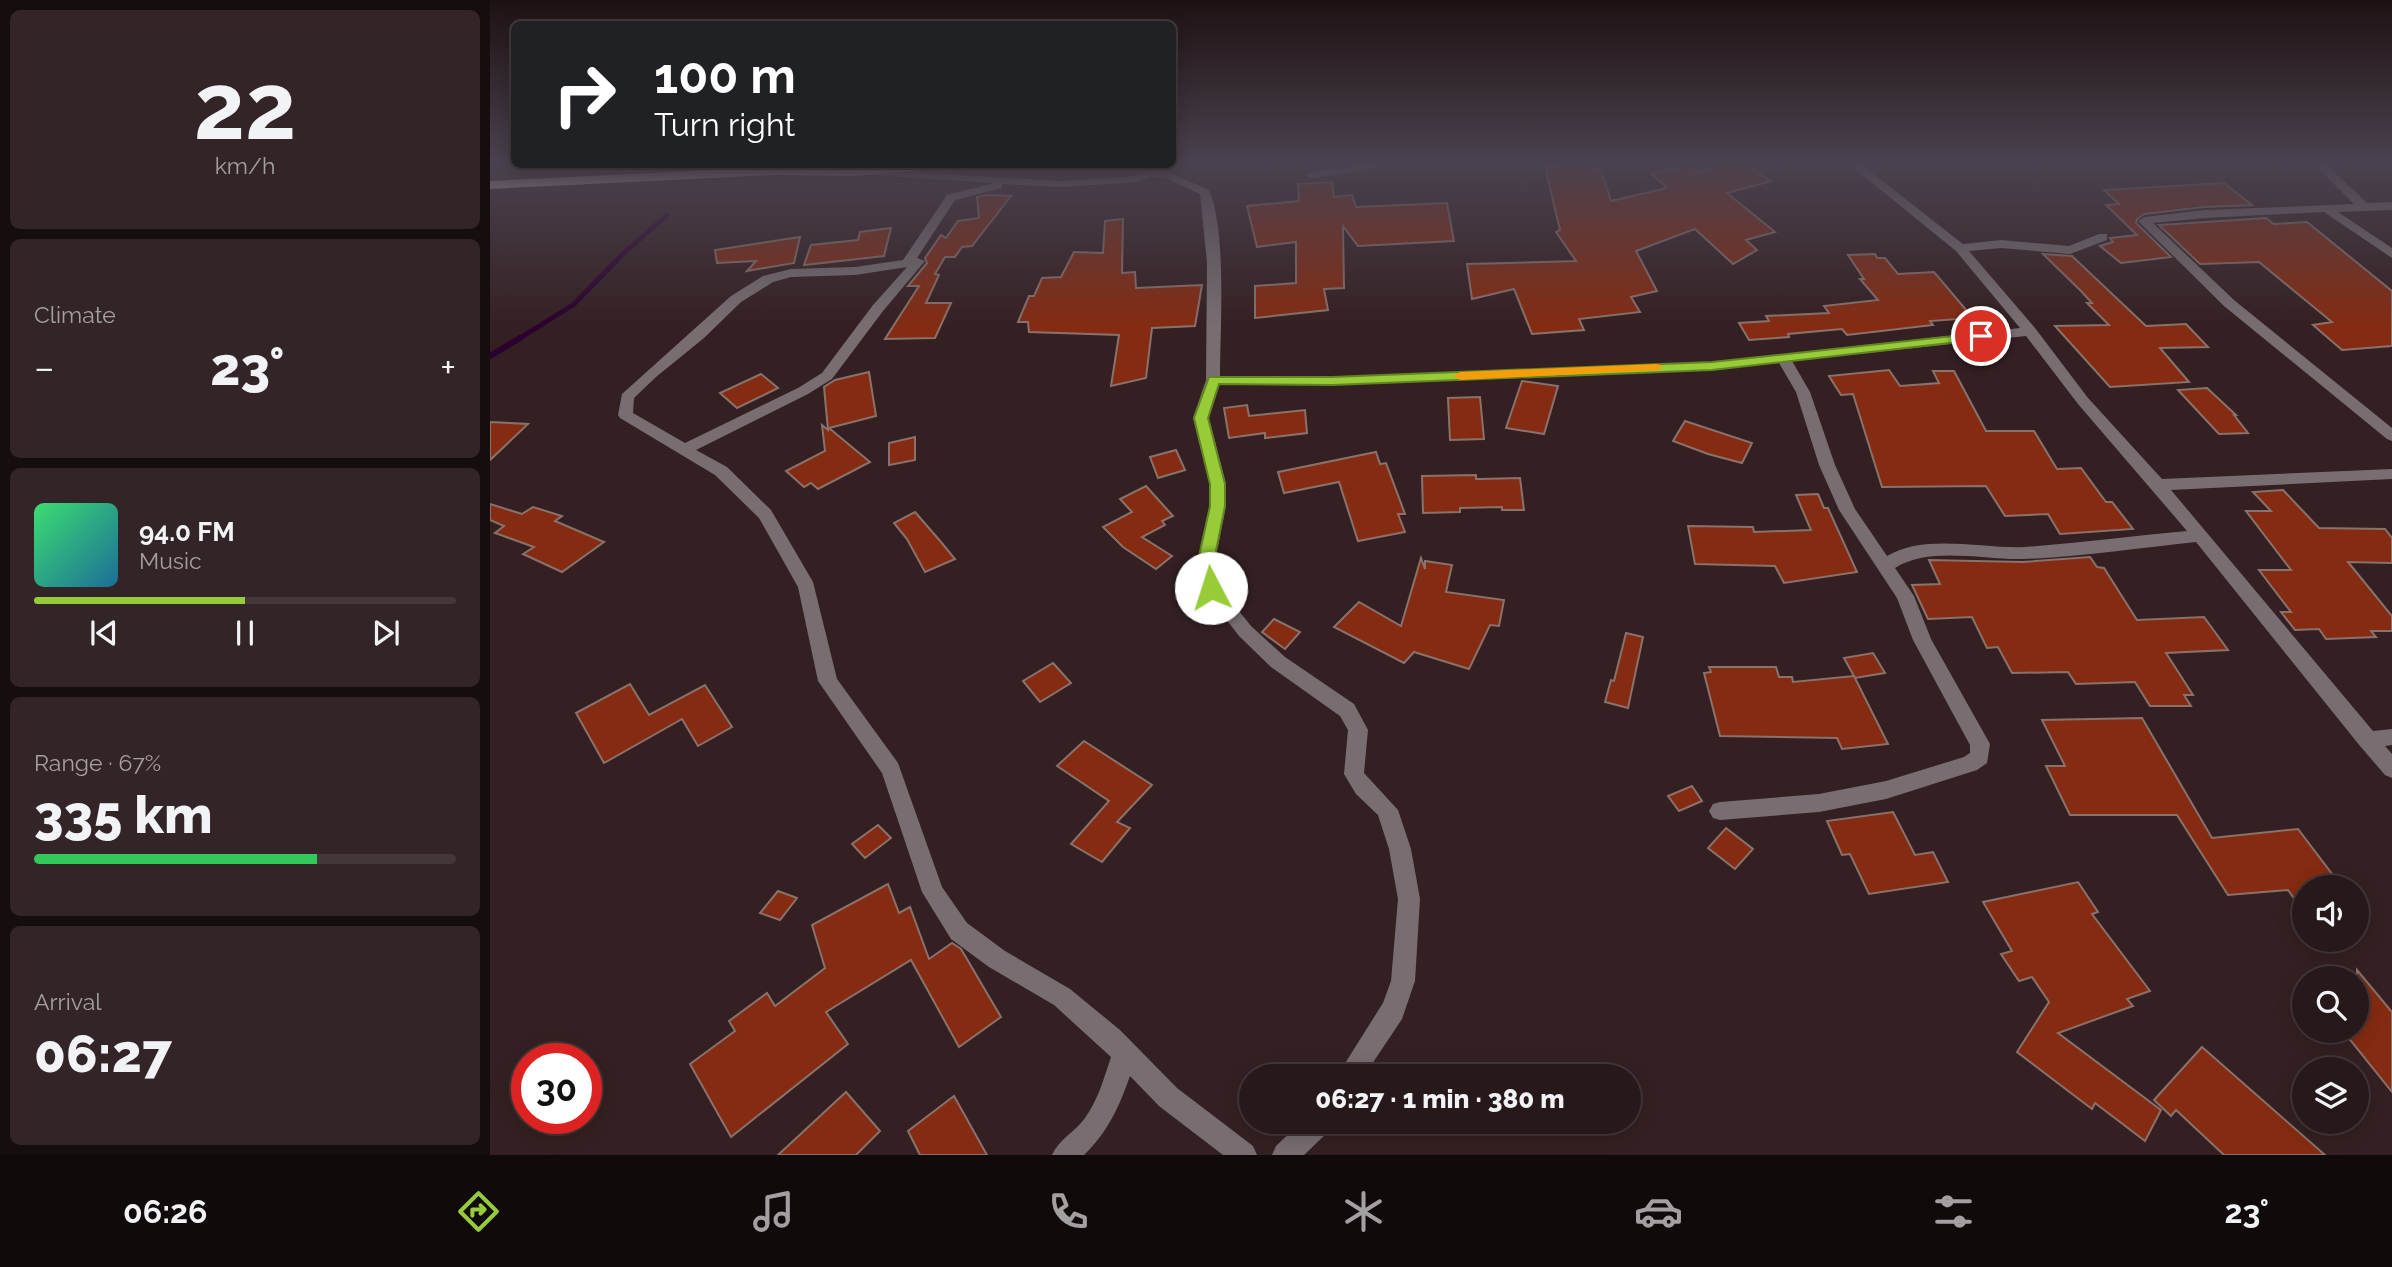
<!DOCTYPE html>
<html lang="en">
<head>
<meta charset="utf-8">
<style>
	body { margin:0; font-family:Raleway,sans-serif; background:#332527; color:#f1f3f6; height:100vh; display:flex; flex-direction:column; font-size:26px; white-space:nowrap }
	* { box-sizing:border-box; margin:0 }
	p { font-size:23px; color:#a4a0a2 }
	.icon { flex:none; width:38px; height:38px; fill:none; stroke:currentColor; stroke-width:2; stroke-linecap:round; stroke-linejoin:round }
	.map { position:relative; flex:1; overflow:hidden }
	.panel { display:flex; flex-direction:column; gap:10px; padding:10px; background:#150d0e; width:490px }
	.panel>* { flex:none }
	.guide { position:absolute; left:21px; top:21px; width:665px; height:147px; border-radius:10px; box-shadow:0 4px 18px #0003,0 0 0 2px #433739; background:#202124; color:#fff; overflow:hidden }
	.buttons { position:absolute; left:1802px; top:875px; display:grid; gap:14px }
	.buttons a { display:grid; place-items:center; width:77px; height:77px; border-radius:50%; background:#27181a; box-shadow:0 4px 18px #0003,0 0 0 2px #433739; font-size:35px }
	.speed { position:absolute; left:21px; top:1043px; display:flex; gap:14px; font-size:35px; font-weight:700; text-align:center }
	.speed>* { display:grid; place-content:center; width:91px; height:91px; border-radius:50%; background:#27181a; box-shadow:0 4px 18px #0003,0 0 0 2px #433739; line-height:1 }
	.speed .limit { border:10px solid #d22; background:#fff; color:#111 }
	.pin { position:absolute; display:grid; place-items:center; width:60px; height:60px; color:#fff; margin:-30px; border:4px solid #fff; border-radius:50%; box-shadow:0 2px 7px #0007 }
	.me { position:absolute; width:77px; margin:-38px; rotate:355deg; stroke-linejoin:round; filter:drop-shadow(0 0 5px #0008) }
	.turn { display:flex; align-items:center; gap:24px; height:147px; padding:0 28px; font-size:32px }
	.turn .icon { width:91px; height:91px; stroke-width:2.5 }
	.turn b { display:block; font-size:49px; line-height:60px }
	.big { font-size:52px; font-weight:800; line-height:1.1 }
	.panel .card { flex:1; display:flex; flex-direction:column; justify-content:center; gap:10px; min-width:0; padding:0 24px; border-radius:10px; background:#332527 }
	.panel .dial { align-items:center; gap:0 }
	.dial b { font-size:91px; line-height:1 }
	.song { display:flex; align-items:center; gap:21px }
	.cover { width:84px; height:84px; border-radius:10px; background:linear-gradient(135deg,hsl(140 70% 55%),hsl(200 70% 35%)) }
	.played { height:7px; border-radius:4px; background:linear-gradient(90deg,#97cc38 50%,#433739 50%) }
	.keys { display:flex; justify-content:space-around; direction:ltr }
	.heat { display:flex; justify-content:space-between; align-items:center; font-size:38px; direction:ltr }
	.charge { height:10px; border-radius:5px; background:linear-gradient(90deg,#34c759 67%,#433739 0) }
	.trip { position:absolute; left:749px; top:1064px; width:402px; height:70px; border-radius:35px; background:#27181a; box-shadow:0 4px 18px #0003,0 0 0 2px #433739; font-weight:800; line-height:70px; text-align:center }
	.dock { display:flex; height:112px; justify-content:space-around; align-items:center; background:#100a0a; color:#a4a0a2 }
	.dock .icon { width:49px; height:49px }
	.dock .on { color:#97cc38 }
	.dock b { font-size:32px; color:#f1f3f6 }
	main { display:flex; flex:1; min-height:0 }
	.map>svg:first-child { display:block }
	.lines { fill:none; stroke-linecap:round; stroke-linejoin:round }
	.stream-far1 { stroke:#2c002e; stroke-width:5 }
	.stream { stroke:#2c002e; stroke-width:6 }
	.building { fill:#842b12; stroke:#89726c; stroke-width:2 }
	.street { fill:#786e72; fill-rule:evenodd }
	.highway { fill:#ebd2dd; fill-rule:evenodd }
	.route { fill:#97cc38; stroke:#628524; stroke-width:2 }
	.slow { fill:#f59e0b }
</style>
</head>
<body>
<main>
<section class="panel">
<div class="card dial"><b>22</b><p>km/h</p></div>
<div class="card"><p>Climate</p>
<div class="heat"><a>−</a><b class="big">23°</b><a>+</a></div>
</div>
<div class="card">
<div class="song"><i class="cover"></i><div><b>94.0 FM</b><p>Music</p></div></div>
<div class="played"></div>
<div class="keys"><svg class="icon" aria-label="previous" viewBox="0 0 24 24"><path d="M18 5L8 12l10 7zM5 5v14"/></svg><svg class="icon" aria-label="pause" viewBox="0 0 24 24"><path d="M8 5v14M16 5v14"/></svg><svg class="icon" aria-label="next" viewBox="0 0 24 24"><path d="M6 5l10 7-10 7zM19 5v14"/></svg></div>
</div>
<div class="card"><p>Range · 67%</p><b class="big">335 km</b><div class="charge"></div></div>
<div class="card"><p>Arrival</p><b class="big">06:27</b></div>
</section>
<div class="map">
<svg width="1902" height="1155" viewBox="0 0 1902 1155">
	<rect width="100%" height="100%" fill="#342022"/>
	<g class="lines">
		<!-- stream-far1 -->
		<polyline class="stream-far1" points="27,340 83,305 134,253 177,215"/>
		<!-- stream -->
		<polyline class="stream" points="0,356 30,338"/>
	</g>
	<!-- building -->
	<g class="building">
		<polygon points="1232,165 1257,165 1281,181 1237,193 1285,232 1256,240 1267,250 1243,264 1205,229 1146,251 1167,291 1141,297 1150,312 1089,319 1094,330 1042,334 1024,289 982,299 977,264 1086,261 1066,232 1070,230 1055,167 1099,166 1100,169 1111,169 1121,201 1177,188 1161,173 1199,166 1206,172"/>
		<polygon points="842,182 844,197 862,195 866,207 957,203 964,241 868,246 853,226 854,288 834,289 838,310 765,318 765,286 806,283 806,242 767,247 757,206 809,201 808,184"/>
		<polygon points="1734,183 1762,205 1714,207 1654,214 1647,219 1646,223 1681,257 1631,263 1610,246 1623,242 1620,238 1647,235 1616,205 1629,204 1614,190"/>
		<polygon points="497,195 521,196 482,246 472,247 465,257 455,257 445,274 449,275 436,303 461,303 445,338 395,339 429,286 418,286 437,263 435,258 451,235 456,238 468,221 489,218 487,197"/>
		<polygon points="1776,218 1784,224 1817,222 1902,291 1902,346 1852,350 1823,325 1842,322 1769,262 1710,264 1669,225"/>
		<polygon points="633,219 632,273 645,272 646,288 712,285 705,326 662,328 656,378 621,386 629,335 539,332 538,322 528,322 539,296 544,296 552,278 571,277 584,252 613,253 615,221"/>
		<polygon points="401,228 394,256 314,265 321,245 368,240 370,232"/>
		<polygon points="310,237 304,263 257,271 266,261 227,263 225,250"/>
		<polygon points="1385,254 1387,258 1395,258 1408,274 1444,272 1483,318 1440,321 1443,325 1357,335 1352,329 1298,334 1299,337 1259,340 1249,323 1279,321 1276,316 1339,313 1334,306 1388,300 1370,279 1374,279 1358,255"/>
		<polygon points="1553,254 1582,256 1656,326 1696,324 1718,347 1670,348 1699,382 1620,387 1565,326 1619,325 1597,303 1602,303 1591,291"/>
		<polygon points="1399,370 1410,386 1449,383 1443,371 1464,371 1496,431 1544,431 1567,469 1591,468 1616,502 1622,502 1643,529 1570,534 1558,514 1515,516 1496,486 1392,487 1363,394 1351,395 1339,376"/>
		<polygon points="379,372 386,416 339,428 380,462 328,489 321,483 314,487 296,471 335,451 332,425 338,430 334,387 345,380"/>
		<polygon points="271,374 288,388 247,408 230,393"/>
		<polygon points="1032,381 1068,386 1054,434 1016,428"/>
		<polygon points="1717,388 1746,415 1744,415 1758,433 1729,434 1688,390"/>
		<polygon points="990,397 994,439 960,440 958,398"/>
		<polygon points="757,405 759,416 815,410 817,433 775,438 775,433 739,438 734,408"/>
		<polygon points="1195,421 1262,443 1252,463 1218,454 1183,441"/>
		<polygon points="0,422 38,424 0,460"/>
		<polygon points="425,437 425,460 399,465 399,443"/>
		<polygon points="686,450 695,470 668,478 660,457"/>
		<polygon points="886,452 890,464 896,463 915,514 908,514 915,532 868,541 849,482 794,493 788,472"/>
		<polygon points="986,475 986,479 990,479 1030,478 1034,510 1012,510 1012,507 970,508 970,512 933,513 932,476"/>
		<polygon points="656,486 683,516 672,521 675,525 652,537 682,556 666,569 633,547 613,527 642,512 630,499"/>
		<polygon points="1793,490 1829,528 1895,529 1902,538 1902,563 1858,562 1902,616 1902,631 1881,631 1886,637 1836,639 1829,629 1805,630 1791,612 1801,612 1769,570 1801,570 1756,511 1781,511 1763,492"/>
		<polygon points="1328,494 1334,508 1338,508 1367,572 1294,583 1285,566 1205,564 1198,526 1263,527 1264,532 1321,530 1306,495"/>
		<polygon points="0,504 32,514 43,507 72,516 65,521 114,542 72,572 33,554 44,547 5,533 14,526 0,520"/>
		<polygon points="425,512 451,542 465,559 435,572 417,539 404,523"/>
		<polygon points="1600,557 1607,567 1614,568 1647,620 1714,617 1738,650 1676,653 1703,695 1694,695 1701,706 1660,706 1645,682 1586,684 1578,672 1522,673 1508,647 1497,648 1482,617 1438,619 1422,585 1450,584 1439,560 1533,562"/>
		<polygon points="931,558 935,569 935,561 962,565 956,592 1014,600 1009,626 1000,625 979,669 924,652 914,663 844,627 869,602 911,626"/>
		<polygon points="784,619 810,632 795,649 772,632"/>
		<polygon points="1136,633 1153,637 1138,708 1115,702 1121,680 1124,681"/>
		<polygon points="1383,653 1395,673 1365,678 1354,658"/>
		<polygon points="563,663 581,683 550,702 533,681"/>
		<polygon points="1219,667 1286,667 1289,677 1302,677 1303,682 1364,676 1398,744 1352,749 1347,738 1230,736 1214,673 1221,672"/>
		<polygon points="140,684 159,715 215,685 242,727 208,746 192,719 114,763 86,713"/>
		<polygon points="1652,718 1722,838 1808,829 1852,887 1815,887 1815,914 1798,890 1738,895 1687,815 1580,815 1556,766 1575,766 1552,720"/>
		<polygon points="594,741 662,785 627,822 640,828 612,862 581,844 619,801 567,766"/>
		<polygon points="1202,786 1212,801 1189,811 1178,796"/>
		<polygon points="1403,812 1425,855 1443,852 1458,882 1379,894 1360,854 1352,855 1337,821"/>
		<polygon points="388,825 401,838 375,858 362,844"/>
		<polygon points="1236,828 1263,849 1245,869 1218,848"/>
		<polygon points="1588,882 1608,912 1602,914 1660,991 1637,999 1643,1006 1568,1033 1671,1110 1655,1141 1605,1103 1602,1109 1527,1052 1559,1002 1542,977 1529,981 1511,954 1522,951 1493,902"/>
		<polygon points="398,884 409,913 420,907 439,959 462,943 471,949 511,1017 469,1047 421,960 336,1012 358,1044 241,1137 200,1064 245,1031 239,1021 277,993 285,1006 335,968 322,925"/>
		<polygon points="288,891 307,898 290,920 270,913"/>
		<polygon points="1867,970 1902,1012 1902,1092 1853,1031 1867,1031"/>
		<polygon points="1712,1047 1835,1155 1734,1155 1686,1110 1681,1116 1664,1100"/>
		<polygon points="356,1092 390,1131 366,1155 288,1155"/>
		<polygon points="464,1096 497,1155 430,1155 418,1131"/>
	</g>
	<g class="lines">
		<!-- street -->
		<g class="street">
			<polygon points="866,165 895,165 890,168 821,178 815,175 821,172"/>
			<path d="M 1360,165 L 1372,165 L 1473,244 L 1511,240 L 1579,246 L 1609,234 L 1617,234 L 1617,240 L 1580,254 L 1511,248 L 1479,251 L 1545,328 L 1598,398 L 1672,479 L 1902,469 L 1902,479 L 1681,490 L 1883,731 L 1902,729 L 1902,745 L 1895,746 L 1902,754 L 1902,778 L 1895,775 L 1870,746 L 1706,542 C 1648,548 1590,557 1533,559 C 1494,560 1439,546 1405,568 L 1424,596 L 1441,639 L 1500,744 L 1497,763 L 1487,770 L 1396,799 L 1329,812 L 1230,820 L 1223,818 L 1219,811 L 1223,804 L 1230,802 L 1329,794 L 1396,781 L 1474,757 L 1480,753 L 1480,745 L 1423,640 L 1407,598 L 1349,510 L 1329,465 L 1306,392 L 1289,363 L 1222,370 L 842,385 L 729,385 L 719,418 L 736,484 L 736,506 L 725,561 L 729,586 L 761,626 L 795,657 L 864,704 L 878,730 L 874,773 L 908,810 L 921,849 L 930,899 L 925,981 L 912,1019 L 874,1076 L 847,1076 L 893,1003 L 901,981 L 908,899 L 899,849 L 888,815 L 866,794 L 854,774 L 858,730 L 850,716 L 781,667 L 749,636 L 712,588 L 707,561 L 720,506 L 720,484 L 703,418 L 716,380 L 717,263 L 710,194 L 676,178 L 661,177 L 647,182 L 570,187 L 512,184 L 512,188 L 465,200 L 427,258 L 435,261 L 393,311 L 342,379 L 318,394 L 206,450 L 237,467 L 281,510 L 323,582 L 347,679 L 408,763 L 452,887 L 477,923 L 515,951 L 580,989 L 630,1030 L 687,1088 L 763,1146 L 767,1155 L 733,1155 L 669,1106 L 640,1076 C 629,1107 618,1132 594,1155 L 562,1155 C 569,1139 585,1132 595,1118 C 608,1100 614,1078 621,1057 L 564,1005 L 499,967 L 461,939 L 432,892 L 392,773 L 328,681 L 308,587 L 269,518 L 225,475 L 130,418 L 128,415 L 132,394 L 241,296 L 273,276 L 301,269 L 365,267 L 413,260 L 457,195 L 504,183 L 367,174 L 365,172 L 371,169 L 570,181 L 645,176 L 660,171 L 678,172 L 719,190 C 737,231 730,328 730,376 L 842,377 L 1222,362 L 1530,328 L 1466,251 ZM 417,267 L 383,305 L 332,373 L 308,388 L 195,443 L 143,413 L 144,398 L 166,377 L 214,338 L 251,302 L 283,282 L 301,277 L 365,275 ZM 1536,336 L 1588,404 L 1697,531 C 1643,536 1589,543 1535,547 C 1493,549 1435,533 1397,556 L 1365,509 L 1345,465 L 1320,392 L 1302,361 Z"/>
			<polygon points="1825,165 1837,165 1877,203 1902,202 1902,210 1848,212 1902,248 1902,258 1834,212 1714,218 1663,223 1744,300 1902,428 1902,441 1897,439 1734,306 1648,221 1654,217 1714,210 1864,204"/>
			<polygon points="811,1122 843,1122 839,1131 814,1155 782,1155 786,1146"/>
		</g>
		<!-- highway -->
		<polygon class="highway" points="396,165 451,165 444,169 364,176 285,175 0,189 0,181 285,167 364,168"/>
	</g>
	<!-- sky -->
	<linearGradient id="sky" x2="0" y2="1"><stop stop-color="#1d1213"/><stop offset="0.5" stop-color="#4a424f"/><stop offset="1" stop-color="#4a424f" stop-opacity="0"/></linearGradient>
	<rect width="1902" height="327" fill="url(#sky)"/>
	<!-- route -->
	<polygon class="route" points="1491,333 1497,336 1495,339 1222,370 842,385 729,384 718,418 735,484 735,506 724,561 729,588 721,594 713,588 708,561 720,506 720,484 704,418 719,377 842,377 1222,362"/>
	<!-- slow -->
	<polygon class="slow" points="1166,364 1171,365 1171,370 970,380 963,376 970,372"/>
</svg>
<div class="buttons">
<a><svg class="icon" aria-label="sound" viewBox="0 0 24 24"><path d="M4 9h4l5-4v14l-5-4H4zM17 9q2 3 0 6"/></svg></a>
<a><svg class="icon" aria-label="search" viewBox="0 0 24 24"><circle cx="10" cy="10" r="6"/><path d="M15 15l6 6"/></svg></a>
<a><svg class="icon" aria-label="layers" viewBox="0 0 24 24"><path d="M12 4l9 5-9 5-9-5zM3 14l9 5 9-5"/></svg></a>
</div>
<div class="speed"><div class="limit">30</div></div>
<div class="pin" style="left:1491px;top:336px;background:#d93025"><svg class="icon" aria-label="arrive" viewBox="0 0 24 24"><path d="M6 21V4h12l-3 4 3 4H6"/></svg></div>
<svg class="me" style="left:721px;top:588px" viewBox="-20 -20 40 40"><circle r="19" fill="#fff"/><path d="M0-13L10 11 0 6-10 11z" fill="#97cc38"/></svg>
<div class="trip">06:27 · 1 min · 380 m</div>
<div class="guide">
<div class="turn"><svg class="icon" aria-label="right" viewBox="0 0 24 24"><path d="M7 20v-9h11M14 6l5 5-5 5"/></svg><div><b>100 m</b>Turn right</div></div>
</div>
</div>
</main>
<nav class="dock">
<b>06:26</b>
<svg class="icon on" aria-label="directions" viewBox="0 0 24 24"><path d="M12 3l9 9-9 9-9-9zM9 14v-3h6M13 9l2 2-2 2"/></svg>
<svg class="icon" aria-label="music" viewBox="0 0 24 24"><path d="M9 18V5l10-2v13"/><circle cx="6" cy="18" r="3"/><circle cx="16" cy="16" r="3"/></svg>
<svg class="icon" aria-label="phone" viewBox="0 0 24 24"><path d="M5 4h4l2 5-3 2q2 4 5 5l2-3 5 2v4C11 20 4 13 5 4z"/></svg>
<svg class="icon" aria-label="climate" viewBox="0 0 24 24"><path d="M12 3v18M4 7l16 10M4 17L20 7"/></svg>
<svg class="icon" aria-label="car" viewBox="0 0 24 24"><path d="M5 17H2v-5l4-1 3-4h7l3 4 3 1v5h-3M9 17h6M6 11h13"/><circle cx="7" cy="17" r="2"/><circle cx="17" cy="17" r="2"/></svg>
<svg class="icon" aria-label="filters" viewBox="0 0 24 24"><path d="M4 7h16M4 17h16"/><circle cx="9" cy="7" r="2"/><circle cx="15" cy="17" r="2"/></svg>
<b>23°</b>
</nav>
</body>
</html>
